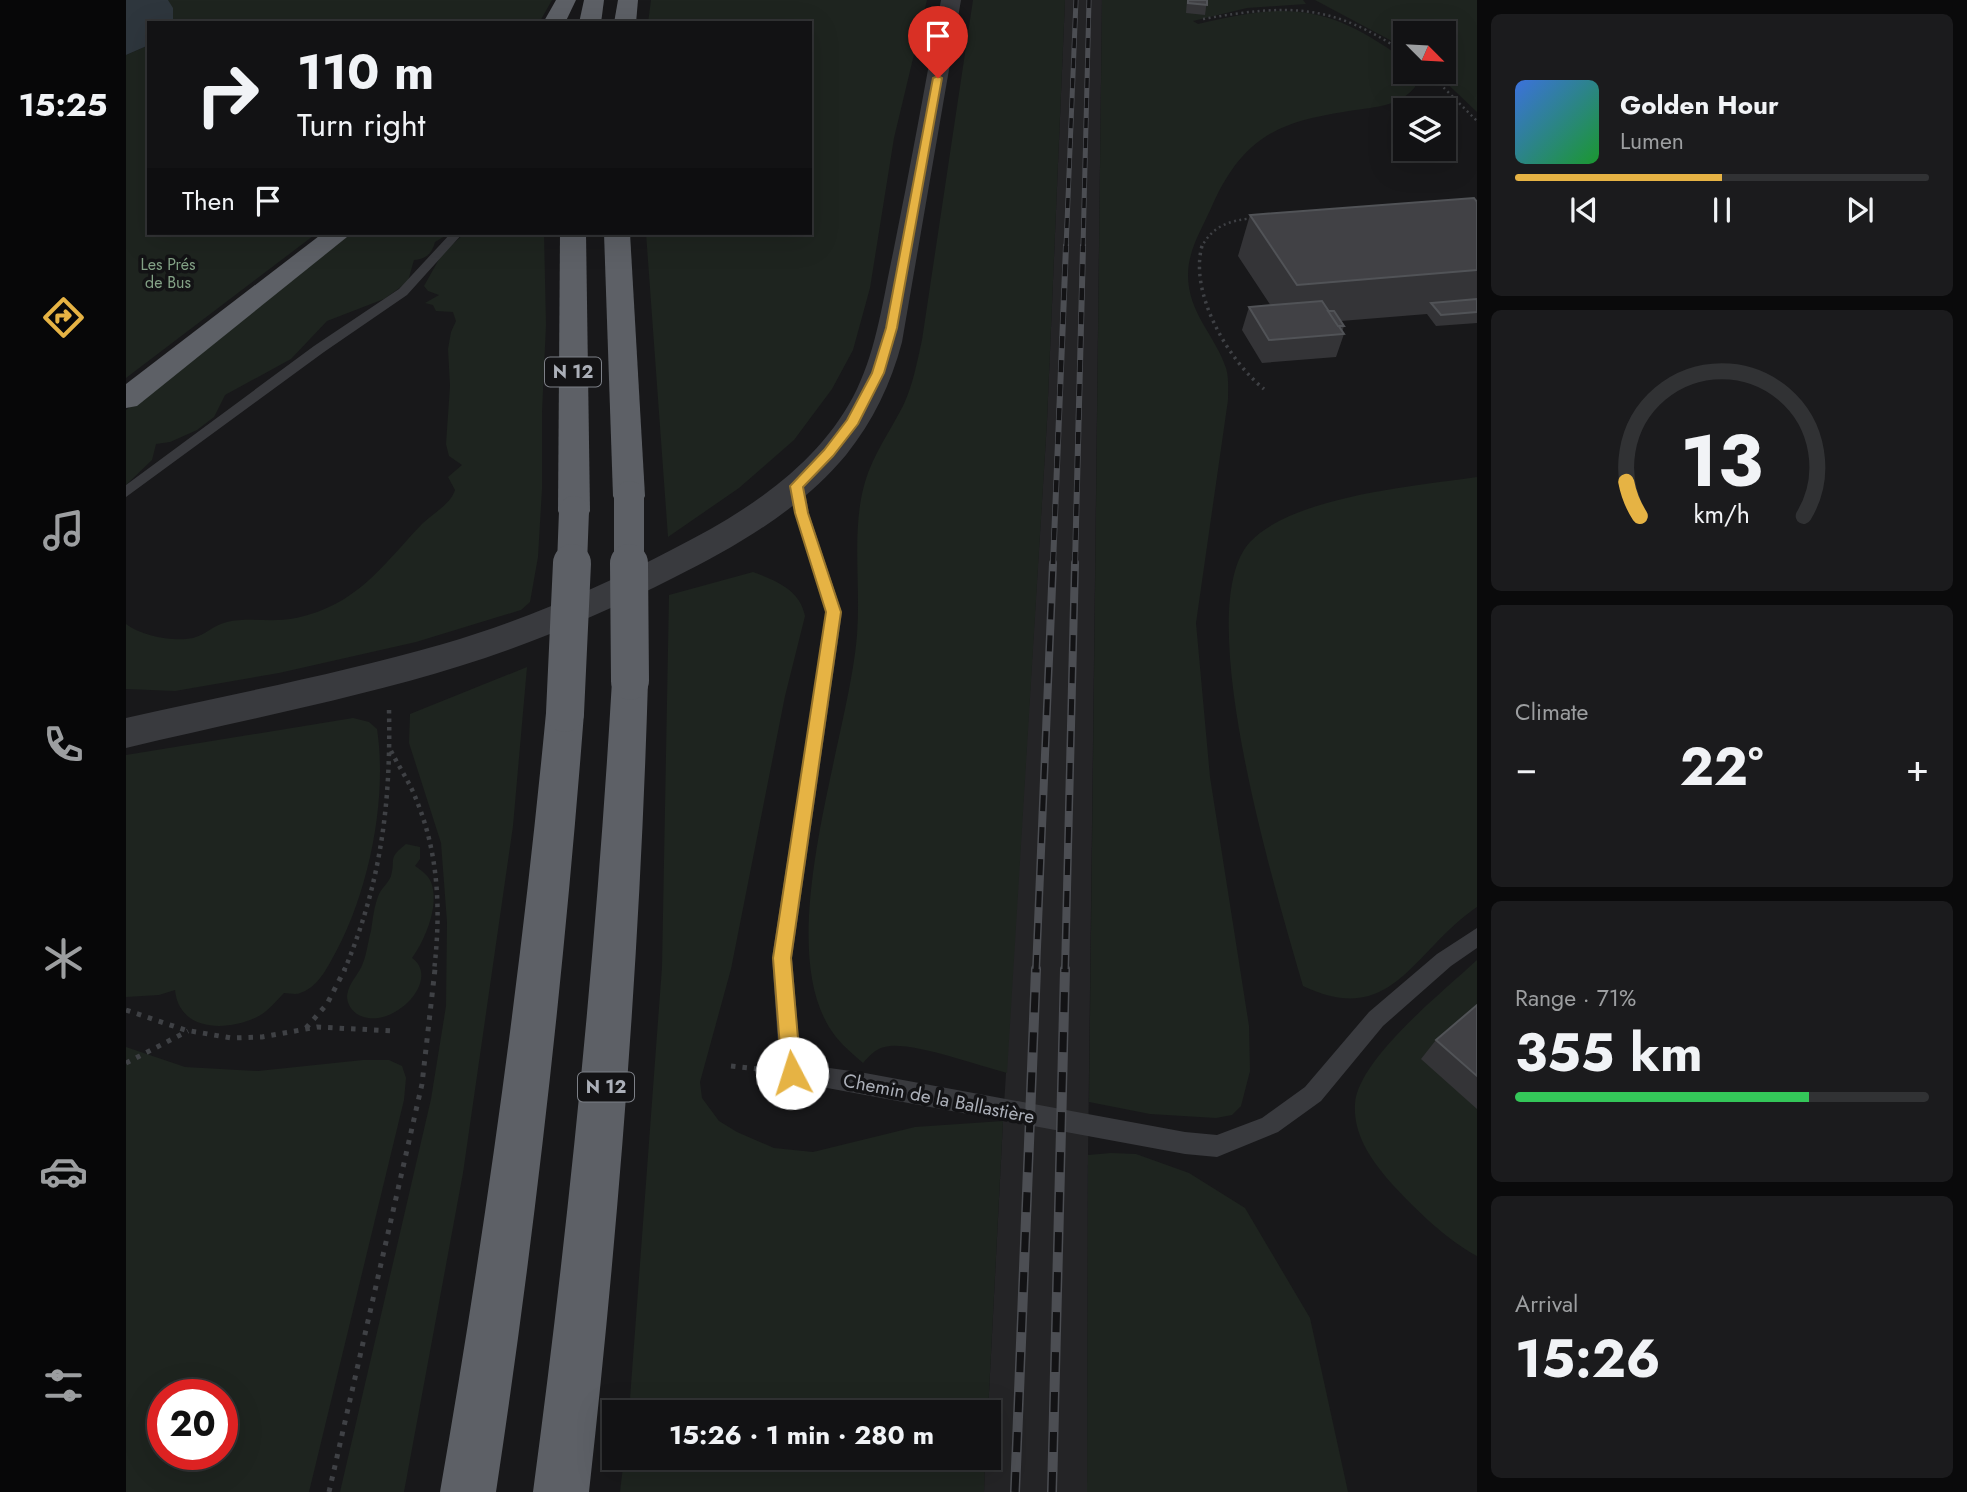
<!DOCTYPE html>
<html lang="en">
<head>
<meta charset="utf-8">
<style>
	body { margin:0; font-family:Jost,sans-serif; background:#1b1b1d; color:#f1f3f6; height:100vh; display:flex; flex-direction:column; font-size:26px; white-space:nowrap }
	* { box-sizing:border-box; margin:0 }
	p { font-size:23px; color:#9c9ea0 }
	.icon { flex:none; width:38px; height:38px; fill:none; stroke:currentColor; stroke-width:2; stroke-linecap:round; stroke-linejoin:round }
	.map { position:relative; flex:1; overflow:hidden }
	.side { display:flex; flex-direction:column; gap:14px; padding:14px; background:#0a0a0b; width:490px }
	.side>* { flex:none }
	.guide { position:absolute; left:21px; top:21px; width:665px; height:214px; border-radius:0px; box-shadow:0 7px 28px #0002,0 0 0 2px #313234; background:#121214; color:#f1f3f6; overflow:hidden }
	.needle { width:46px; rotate:114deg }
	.fabs { position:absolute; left:1267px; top:21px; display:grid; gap:14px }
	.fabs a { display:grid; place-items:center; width:63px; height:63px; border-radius:0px; background:#121214; box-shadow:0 7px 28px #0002,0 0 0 2px #313234; font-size:35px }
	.speed { position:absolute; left:21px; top:1379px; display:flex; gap:14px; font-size:35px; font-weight:700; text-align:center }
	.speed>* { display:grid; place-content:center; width:91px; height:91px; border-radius:50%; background:#121214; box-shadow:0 7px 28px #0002,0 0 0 2px #313234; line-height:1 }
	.speed .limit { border:10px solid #d22; background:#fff; color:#111 }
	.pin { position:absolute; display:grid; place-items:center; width:60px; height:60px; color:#fff; margin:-72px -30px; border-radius:50% 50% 50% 0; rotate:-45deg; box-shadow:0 0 7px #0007 }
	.pin .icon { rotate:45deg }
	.me { position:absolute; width:77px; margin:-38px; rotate:355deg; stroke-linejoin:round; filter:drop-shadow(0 0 5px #0008) }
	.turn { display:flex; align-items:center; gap:24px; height:147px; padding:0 35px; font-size:32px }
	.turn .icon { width:91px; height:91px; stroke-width:2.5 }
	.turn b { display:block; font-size:49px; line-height:60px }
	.then { display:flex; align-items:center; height:66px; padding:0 35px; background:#0003; gap:14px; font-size:26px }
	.big { font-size:52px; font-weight:700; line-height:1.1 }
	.side .widget { flex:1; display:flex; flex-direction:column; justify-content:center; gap:10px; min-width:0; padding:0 24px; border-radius:10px; background:#1b1b1d }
	.side .dial { align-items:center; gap:0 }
	.dial svg { height:182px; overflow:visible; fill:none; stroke:#313234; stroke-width:7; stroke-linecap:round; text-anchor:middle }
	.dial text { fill:#f1f3f6; stroke:none }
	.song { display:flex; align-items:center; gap:21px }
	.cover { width:84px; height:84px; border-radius:10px; background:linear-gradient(135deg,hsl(220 70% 55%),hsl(130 70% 35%)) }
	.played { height:7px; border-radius:4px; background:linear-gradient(90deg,#e6b344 50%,#313234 50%) }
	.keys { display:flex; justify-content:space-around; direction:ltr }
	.heat { display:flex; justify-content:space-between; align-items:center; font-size:38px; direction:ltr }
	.charge { height:10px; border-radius:5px; background:linear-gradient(90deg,#34c759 71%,#313234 0) }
	.trip { position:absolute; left:476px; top:1400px; width:399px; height:70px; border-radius:0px; background:#121214; box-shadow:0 7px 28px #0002,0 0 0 2px #313234; font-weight:700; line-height:70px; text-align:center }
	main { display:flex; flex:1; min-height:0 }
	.menu { display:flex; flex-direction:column; width:126px; justify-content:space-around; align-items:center; background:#070708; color:#9c9ea0 }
	.menu .icon { width:49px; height:49px }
	.menu .current { color:#e6b344 }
	.menu b { font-size:32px; color:#f1f3f6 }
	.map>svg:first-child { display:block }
	.built { fill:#242426 }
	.green { fill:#1e241f; fill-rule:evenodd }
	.water { fill:#2e363d }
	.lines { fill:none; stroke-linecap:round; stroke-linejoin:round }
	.path-far3 { stroke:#3f4145; stroke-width:2.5; stroke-dasharray:2 3.5; stroke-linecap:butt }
	.path-far2 { stroke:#3f4145; stroke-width:3.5; stroke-dasharray:2.5 4.5; stroke-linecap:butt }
	.path-far1 { stroke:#3f4145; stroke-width:4.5; stroke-dasharray:3.5 5; stroke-linecap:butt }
	.path { stroke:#3f4145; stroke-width:5; stroke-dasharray:4.5 7; stroke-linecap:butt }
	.service { fill:#393a3e; fill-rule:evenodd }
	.tertiary { fill:#393a3e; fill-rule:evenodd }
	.trunk { fill:#5d6066; fill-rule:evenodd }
	.rail-far3-casing { stroke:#4c4e53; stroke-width:5 }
	.rail-far2-casing { stroke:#4c4e53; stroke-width:6 }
	.rail-far1-casing { stroke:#4c4e53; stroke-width:8 }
	.rail-casing { stroke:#4c4e53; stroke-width:10 }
	.rail-far3 { stroke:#131315; stroke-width:3.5; stroke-dasharray:10; stroke-linecap:butt }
	.rail-far2 { stroke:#131315; stroke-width:4.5; stroke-dasharray:12; stroke-linecap:butt }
	.rail-far1 { stroke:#131315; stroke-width:5; stroke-dasharray:16; stroke-linecap:butt }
	.rail { stroke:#131315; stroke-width:7; stroke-dasharray:20; stroke-linecap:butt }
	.trunk-bridge-far1 { stroke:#5d6066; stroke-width:30 }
	.trunk-bridge { stroke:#5d6066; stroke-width:38 }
	.wall { fill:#343437 }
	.building { fill:#414145; stroke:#515357; stroke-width:2 }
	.route { fill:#e6b344; stroke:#96742c; stroke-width:2 }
	.labels { text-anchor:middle; stroke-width:7; stroke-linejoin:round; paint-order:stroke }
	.far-park-label { font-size:16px; fill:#83a286; stroke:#131315 }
	.shield { fill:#131315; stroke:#7d8087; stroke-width:2 }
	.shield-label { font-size:18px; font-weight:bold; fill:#abafb8 }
	.street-label { font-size:19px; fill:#abafb8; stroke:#131315 }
</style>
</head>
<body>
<main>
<nav class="menu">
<b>15:25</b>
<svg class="icon current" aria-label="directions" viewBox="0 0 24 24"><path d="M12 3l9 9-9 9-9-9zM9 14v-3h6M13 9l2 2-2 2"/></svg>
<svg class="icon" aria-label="music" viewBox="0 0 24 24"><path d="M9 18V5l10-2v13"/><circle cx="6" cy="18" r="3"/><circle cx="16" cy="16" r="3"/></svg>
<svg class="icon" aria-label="phone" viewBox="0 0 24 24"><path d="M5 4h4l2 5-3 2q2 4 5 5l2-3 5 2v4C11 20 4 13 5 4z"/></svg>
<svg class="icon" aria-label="climate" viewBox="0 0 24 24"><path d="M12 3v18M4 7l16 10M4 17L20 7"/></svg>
<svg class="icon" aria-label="car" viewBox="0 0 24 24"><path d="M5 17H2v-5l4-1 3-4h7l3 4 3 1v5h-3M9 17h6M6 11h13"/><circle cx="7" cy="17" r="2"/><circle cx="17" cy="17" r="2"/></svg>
<svg class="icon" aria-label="filters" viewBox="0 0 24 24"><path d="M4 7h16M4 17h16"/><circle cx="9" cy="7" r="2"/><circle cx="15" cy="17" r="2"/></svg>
</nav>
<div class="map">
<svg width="1351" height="1492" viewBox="0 0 1351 1492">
	<rect width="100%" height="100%" fill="#18181a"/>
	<!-- built -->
	<polygon class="built" points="939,0 976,0 962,1155 961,1492 858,1492 859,1458 863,1458 862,1412 877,1121 921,421"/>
	<!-- green -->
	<g class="green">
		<polygon points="42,0 426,0 413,23 47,23"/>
		<polygon points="525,0 801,0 768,138 744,288 727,350 706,389 668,440 613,488 542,537 520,233 684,233 684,23 522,23"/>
		<path d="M 847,0 L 939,0 L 921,421 L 881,1073 C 850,1065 793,1044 764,1046 C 751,1047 745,1054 737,1063 C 728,1055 718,1047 710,1037 C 641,950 723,740 731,635 C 735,584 725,530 739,482 C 747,455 764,431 777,406 C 787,385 791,362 796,340 Z"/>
		<path d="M 976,0 L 1177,0 L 1180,4 L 1121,8 L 1067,21 L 1072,24 C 1164,2 1201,4 1279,60 L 1279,72 L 1289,72 L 1289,87 C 1275,104 1257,106 1237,109 C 1160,120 1120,130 1086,206 C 1076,229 1062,250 1062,275 C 1062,313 1089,335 1100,368 C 1103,378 1102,389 1102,400 L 1070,623 L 1084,777 L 1123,1026 L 1124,1071 L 1115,1106 L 1106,1115 L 1090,1118 L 1024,1114 L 963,1102 Z"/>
		<polygon points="1189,0 1351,0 1351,112 1309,72 1318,72 1318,33 1279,33 1279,48"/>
		<polygon points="23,45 23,233 191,233 0,378 0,55"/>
		<path d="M 224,233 L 324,233 L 309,242 C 306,253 301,259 288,260 L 282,281 L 272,289 L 258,299 L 201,321 L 165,359 L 99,395 L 88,417 L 71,430 L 44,442 L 30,444 L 26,460 L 0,485 L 0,410 Z"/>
		<path d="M 339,233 L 418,233 L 420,325 L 416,412 L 416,489 L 412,557 L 404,602 L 395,610 L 290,642 L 153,673 L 49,691 L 0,689 L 0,624 C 16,636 47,642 67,638 C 79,635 88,625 101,622 C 123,617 147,623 170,618 C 231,605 256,566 296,524 C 306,514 325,504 329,490 L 322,477 L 336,465 L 323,456 L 320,444 L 324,386 L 322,349 L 325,332 L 330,321 L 327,312 L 310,311 L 307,305 L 299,303 L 313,295 L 302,291 L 298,286 L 316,254 Z"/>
		<path d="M 1351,477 L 1351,907 C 1287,950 1267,1029 1177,986 C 1153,902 1062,609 1124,542 C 1167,496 1290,486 1351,477 Z"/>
		<path d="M 627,572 C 651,581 674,590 679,616 L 659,696 L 605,969 L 574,1082 L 576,1098 L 593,1121 L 611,1132 L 648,1148 L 687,1152 L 789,1127 L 877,1121 L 862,1412 L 503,1412 L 536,967 L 543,595 Z"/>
		<polygon points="401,667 387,826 337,1173 278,1492 214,1492 305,1099 320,1006 321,922 315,843 283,743 284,714"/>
		<path d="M 227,718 L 243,722 L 251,729 C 262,800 242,897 206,959 C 199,972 190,988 174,993 C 170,995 163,993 158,993 C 149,1002 141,1013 129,1018 C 97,1032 53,1030 49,990 L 33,995 L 0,997 L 0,755 Z"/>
		<path d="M 280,844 L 294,847 L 294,859 L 289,866 C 295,870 302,875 305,882 C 314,905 299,940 286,958 C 317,980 264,1034 231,1014 C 225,1010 221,1003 221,996 C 223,981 233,975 237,963 C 241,953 242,941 245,931 C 247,918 248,906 253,894 C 256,888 263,882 265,876 C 270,858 261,859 280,844 Z"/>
		<path d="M 1351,960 L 1351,1256 C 1322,1241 1288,1208 1266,1184 C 1247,1162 1227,1136 1229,1104 C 1231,1060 1319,990 1351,960 Z"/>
		<path d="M 0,1047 L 59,1067 L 132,1071 L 237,1060 L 263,1060 L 276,1066 L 280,1078 L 278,1100 L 183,1492 L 0,1492 ZM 37,1395 L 96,1395 L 96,1454 L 37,1454 Z"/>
		<polygon points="985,1153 1010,1154 1063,1173 1119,1208 1184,1318 1222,1492 961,1492 962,1155"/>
		<polygon points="498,1458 859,1458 858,1492 494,1492"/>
	</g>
	<!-- water -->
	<polygon class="water" points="0,0 42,0 47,8 47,23 23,23 23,45 0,55"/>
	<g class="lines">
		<!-- path-far3 -->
		<g class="path-far3">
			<path d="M 1077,19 C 1163,4 1205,3 1279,53"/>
			<polyline points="1302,72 1351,121"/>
			<path d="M 1075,248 C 1087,225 1103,221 1127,218"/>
		</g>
		<!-- path-far2 -->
		<path class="path-far2" d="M 1076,246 C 1063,293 1102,360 1138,389"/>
		<!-- path-far1 -->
		<g class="path-far1">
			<path d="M 265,751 C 273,767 284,783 290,799 C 313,854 315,912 308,971"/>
			<path d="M 218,971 C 255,884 265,803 263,709"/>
		</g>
		<!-- path -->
		<g class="path">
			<polyline points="0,1010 59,1030 105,1038 136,1037 191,1027 268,1031"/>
			<polyline points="180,1028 201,1004 219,969"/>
			<polyline points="0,1063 62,1031"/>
			<polyline points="605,1066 632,1069"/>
			<polyline points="203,1492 296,1084 309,969"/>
		</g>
		<!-- service -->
		<g class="service">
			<polygon points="325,233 337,233 281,295 198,352 0,497 0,485 188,346 273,289"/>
			<polygon points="671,481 678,486 683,513 716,613 666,958 675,1064 739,1073 1059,1132 1091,1135 1136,1118 1179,1087 1243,1012 1311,954 1351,928 1351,948 1325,966 1257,1026 1195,1101 1152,1132 1091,1157 1059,1154 658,1080 654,1073 646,958 700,613 669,513 664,486"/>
		</g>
		<!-- tertiary -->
		<path class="tertiary" d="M 815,0 L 835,0 L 776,342 C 765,384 747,421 720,455 C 675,509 611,546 549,577 C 480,612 408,643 334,666 C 225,700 111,721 0,748 L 0,718 C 106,694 213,674 317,644 C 397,621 475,587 549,548 C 620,512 695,464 731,389 C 751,347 757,299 767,253 C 784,169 799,85 815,0 Z"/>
		<!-- trunk -->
		<g class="trunk">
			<polygon points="430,0 450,0 439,23 417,23"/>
			<polygon points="458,0 478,0 475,23 453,23"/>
			<polygon points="492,0 512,0 510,23 488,23"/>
			<polygon points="197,233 226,233 11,406 0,408 0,384"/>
			<polygon points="434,233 460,233 464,511 460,519 448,522 436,519 432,511"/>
			<polygon points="478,233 504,233 519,496 515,504 503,507 491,504 487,496"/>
			<path d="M 504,667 L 517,671 L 522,681 C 514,952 493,1222 463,1492 L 407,1492 C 443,1222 470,953 486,681 L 491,671 Z"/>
			<path d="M 439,699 L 452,703 L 458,713 C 438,974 409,1233 370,1492 L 314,1492 C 359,1233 395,974 420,713 L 426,703 Z"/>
		</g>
		<defs>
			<g id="rail-far3">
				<polyline points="940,248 950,0"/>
				<polyline points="957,248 963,0"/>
			</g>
			<g id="rail-far2">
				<polyline points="927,564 940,246"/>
				<polyline points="949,564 957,246"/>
			</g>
			<g id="rail-far1">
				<polyline points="910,971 927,563"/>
				<polyline points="939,971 949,563"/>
			</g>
			<g id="rail">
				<polyline points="889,1492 910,969"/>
				<polyline points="926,1492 939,969"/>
			</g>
		</defs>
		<!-- rail-far3 casing -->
		<use href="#rail-far3" class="rail-far3-casing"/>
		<!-- rail-far2 casing -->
		<use href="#rail-far2" class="rail-far2-casing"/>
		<!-- rail-far1 casing -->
		<use href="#rail-far1" class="rail-far1-casing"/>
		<!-- rail casing -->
		<use href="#rail" class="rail-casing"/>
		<!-- rail-far3 -->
		<use href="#rail-far3" class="rail-far3"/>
		<!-- rail-far2 -->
		<use href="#rail-far2" class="rail-far2"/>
		<!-- rail-far1 -->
		<use href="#rail-far1" class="rail-far1"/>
		<!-- rail -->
		<use href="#rail" class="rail"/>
		<!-- trunk-bridge-far1 -->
		<g class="trunk-bridge-far1">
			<polyline points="503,496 503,564"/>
			<polyline points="446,564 448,511"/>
		</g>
		<!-- trunk-bridge -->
		<g class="trunk-bridge">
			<polyline points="503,563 504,681"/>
			<polyline points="439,713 446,563"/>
		</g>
	</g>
	<!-- wall -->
	<g class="wall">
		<polygon points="1061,0 1081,0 1079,15 1060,13"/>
		<polygon points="1351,202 1351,323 1310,326 1301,314 1215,321 1218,326 1216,332 1218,334 1210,357 1136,363 1116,330 1123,307 1145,306 1112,256 1124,215"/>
		<polygon points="1351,1005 1351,1109 1295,1059 1310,1040"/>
	</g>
	<!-- building -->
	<g class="building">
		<polygon points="1062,0 1081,0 1081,5 1062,3"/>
		<polygon points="1348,198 1351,202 1351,270 1171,285 1124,215"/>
		<polygon points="1351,299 1351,312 1315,315 1305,303"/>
		<polygon points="1196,301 1218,334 1143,340 1123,307"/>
		<polygon points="1202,311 1208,311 1218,326 1212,326"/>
		<polygon points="1351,1005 1351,1076 1310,1040"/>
	</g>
	<!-- route -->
	<polygon class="route" points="812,76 816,78 771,328 758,373 732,424 707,456 677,487 682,513 715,612 665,958 675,1073 672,1079 666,1082 659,1079 656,1073 647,958 700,612 669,513 664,486 698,450 721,420 746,373 760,328 807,78"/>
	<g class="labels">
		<!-- far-park labels -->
		<g class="far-park-label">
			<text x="42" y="270">Les Prés<tspan x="42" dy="18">de Bus</tspan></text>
		</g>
		<!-- shield labels -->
		<g class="shield">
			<rect x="419" y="357.5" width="56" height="29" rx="5"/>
			<rect x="452" y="1072.5" width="56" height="29" rx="5"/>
		</g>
		<g class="shield-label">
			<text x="447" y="378">N 12</text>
			<text x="480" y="1093">N 12</text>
		</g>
		<!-- street labels -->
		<g class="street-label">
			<text transform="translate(813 1098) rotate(11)" y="7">Chemin de la Ballastière</text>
		</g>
	</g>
</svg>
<div class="fabs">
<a><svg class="needle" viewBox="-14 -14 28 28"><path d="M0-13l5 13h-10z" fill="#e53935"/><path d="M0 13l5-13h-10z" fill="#9c9ea0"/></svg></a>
<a><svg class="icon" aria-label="layers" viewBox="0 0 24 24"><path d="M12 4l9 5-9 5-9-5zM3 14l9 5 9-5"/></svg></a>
</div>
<div class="speed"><div class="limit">20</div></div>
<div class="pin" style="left:812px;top:78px;background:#d93025"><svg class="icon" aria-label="arrive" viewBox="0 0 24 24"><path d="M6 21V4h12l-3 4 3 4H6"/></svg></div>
<svg class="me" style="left:666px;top:1073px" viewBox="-20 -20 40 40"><circle r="19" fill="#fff"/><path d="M0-13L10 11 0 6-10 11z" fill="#e6b344"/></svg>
<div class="trip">15:26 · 1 min · 280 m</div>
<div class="guide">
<div class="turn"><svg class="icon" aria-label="right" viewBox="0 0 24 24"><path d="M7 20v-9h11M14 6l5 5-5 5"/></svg><div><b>110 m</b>Turn right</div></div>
<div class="then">Then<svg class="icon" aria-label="arrive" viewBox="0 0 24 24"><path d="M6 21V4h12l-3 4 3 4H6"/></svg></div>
</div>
</div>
<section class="side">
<div class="widget">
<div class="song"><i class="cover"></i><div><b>Golden Hour</b><p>Lumen</p></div></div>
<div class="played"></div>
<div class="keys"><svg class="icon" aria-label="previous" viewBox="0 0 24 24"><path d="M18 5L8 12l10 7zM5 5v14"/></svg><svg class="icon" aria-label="pause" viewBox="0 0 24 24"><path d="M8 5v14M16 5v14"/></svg><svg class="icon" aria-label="next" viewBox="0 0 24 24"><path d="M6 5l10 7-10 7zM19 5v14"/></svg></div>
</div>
<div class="widget dial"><svg viewBox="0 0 100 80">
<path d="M14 69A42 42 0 1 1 86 69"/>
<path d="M14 69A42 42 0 0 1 8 54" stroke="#e6b344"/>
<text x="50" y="56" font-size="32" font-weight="700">13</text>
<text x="50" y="72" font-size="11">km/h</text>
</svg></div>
<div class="widget"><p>Climate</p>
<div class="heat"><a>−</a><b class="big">22°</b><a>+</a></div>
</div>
<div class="widget"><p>Range · 71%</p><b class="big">355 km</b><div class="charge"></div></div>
<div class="widget"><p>Arrival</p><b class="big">15:26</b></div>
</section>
</main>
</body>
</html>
